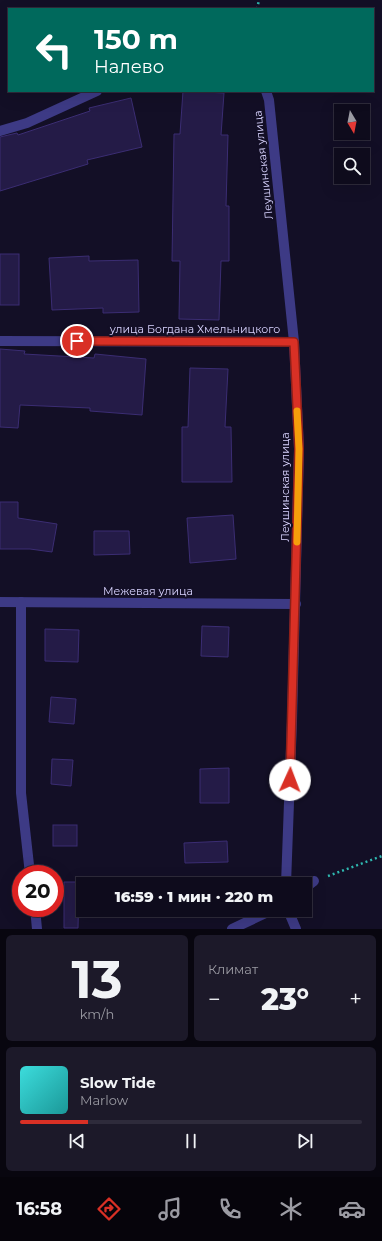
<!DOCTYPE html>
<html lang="ru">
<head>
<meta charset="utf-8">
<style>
	body { margin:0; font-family:Montserrat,sans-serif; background:#1c1929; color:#f1f3f6; height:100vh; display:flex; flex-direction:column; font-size:15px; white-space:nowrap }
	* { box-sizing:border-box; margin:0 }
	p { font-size:13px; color:#9b9ba3 }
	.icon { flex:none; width:22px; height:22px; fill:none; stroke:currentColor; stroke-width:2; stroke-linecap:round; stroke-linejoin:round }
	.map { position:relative; height:929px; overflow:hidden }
	.panel { display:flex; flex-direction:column; gap:6px; padding:6px; background:#08060f; flex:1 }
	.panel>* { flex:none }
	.banner { position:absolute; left:8px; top:8px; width:366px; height:84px; border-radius:0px; box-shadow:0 4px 16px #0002,0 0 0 1px #2e2b3b; background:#00695c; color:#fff; overflow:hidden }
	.needle { width:26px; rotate:170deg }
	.tools { position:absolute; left:334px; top:104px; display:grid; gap:8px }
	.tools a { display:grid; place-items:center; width:36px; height:36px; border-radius:0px; background:#0e0b1c; box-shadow:0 4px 16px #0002,0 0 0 1px #2e2b3b; font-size:20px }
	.speed { position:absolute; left:12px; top:865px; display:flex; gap:8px; font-size:20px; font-weight:700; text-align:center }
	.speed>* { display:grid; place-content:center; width:52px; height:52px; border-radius:50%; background:#0e0b1c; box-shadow:0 4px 16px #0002,0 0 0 1px #2e2b3b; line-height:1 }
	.speed .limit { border:6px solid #d22; background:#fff; color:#111 }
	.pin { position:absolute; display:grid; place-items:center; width:34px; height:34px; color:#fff; margin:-17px; border:2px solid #fff; border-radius:50%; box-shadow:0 1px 4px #0007 }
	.me { position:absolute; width:44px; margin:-22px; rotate:2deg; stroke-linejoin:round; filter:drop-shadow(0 0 3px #0008) }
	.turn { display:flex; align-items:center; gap:14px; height:84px; padding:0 20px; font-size:18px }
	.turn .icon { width:52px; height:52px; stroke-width:2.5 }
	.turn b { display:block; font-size:28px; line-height:34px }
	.big { font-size:30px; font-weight:800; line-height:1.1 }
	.panel .widget { flex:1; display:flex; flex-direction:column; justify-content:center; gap:6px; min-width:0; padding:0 14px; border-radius:6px; background:#1c1929 }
	.panel .dial { align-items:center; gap:0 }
	.dial b { font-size:52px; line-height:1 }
	.song { display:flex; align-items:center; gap:12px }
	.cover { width:48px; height:48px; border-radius:6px; background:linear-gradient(135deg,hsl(180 70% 55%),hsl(180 70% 35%)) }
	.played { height:4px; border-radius:2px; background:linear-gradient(90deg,#d93025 20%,#2e2b3b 20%) }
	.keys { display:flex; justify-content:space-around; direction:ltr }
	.heat { display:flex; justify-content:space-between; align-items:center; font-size:22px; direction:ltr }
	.panel .tiles { flex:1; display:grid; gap:6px; grid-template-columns:1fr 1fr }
	.widget:last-child { grid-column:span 2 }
	.trip { position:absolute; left:76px; top:877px; width:236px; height:40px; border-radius:0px; background:#0e0b1c; box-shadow:0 4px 16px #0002,0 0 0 1px #2e2b3b; font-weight:800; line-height:40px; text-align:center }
	.dock { display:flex; height:64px; justify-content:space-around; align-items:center; background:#06040b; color:#9b9ba3 }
	.dock .icon { width:28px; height:28px }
	.dock .on { color:#d93025 }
	.dock b { font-size:18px; color:#f1f3f6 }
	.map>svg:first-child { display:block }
	.building { fill:#241b47; stroke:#3b2d73 }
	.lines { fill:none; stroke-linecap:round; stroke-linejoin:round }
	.path { stroke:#2fb8b0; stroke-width:2.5; stroke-dasharray:2 3; stroke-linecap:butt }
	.minor { stroke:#3d3a85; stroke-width:10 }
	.route-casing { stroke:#8d1f18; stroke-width:10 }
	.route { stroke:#d93025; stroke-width:7 }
	.slow { stroke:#f59e0b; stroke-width:7 }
	.labels { text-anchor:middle; stroke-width:4; stroke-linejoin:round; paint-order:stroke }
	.street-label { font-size:11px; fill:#d9d4ff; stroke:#130f26 }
</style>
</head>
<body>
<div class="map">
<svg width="382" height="929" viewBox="0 0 382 929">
	<rect width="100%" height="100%" fill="#130f26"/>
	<!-- building -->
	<g class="building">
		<polygon points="183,91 224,93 221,135 228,135 226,206 229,206 229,261 221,261 219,320 179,319 180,261 172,261 174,134 180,134"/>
		<polygon points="131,98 142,147 87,160 88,164 0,191 0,137 17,133 18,135 90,111 89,108"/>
		<rect x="0" y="254" width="19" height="51"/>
		<polygon points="89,256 89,261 138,260 139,312 103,313 103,308 52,310 49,258"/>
		<polygon points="0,349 25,351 24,354 94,358 95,354 146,359 142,415 90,411 90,408 20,405 18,428 0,427"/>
		<polygon points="190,368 228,369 225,427 231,427 232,482 182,482 182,427 188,427"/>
		<polygon points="0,502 18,502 18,518 57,524 52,552 30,549 0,549"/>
		<polygon points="233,515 236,559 190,563 187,518"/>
		<polygon points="94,531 129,531 130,554 94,555"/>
		<polygon points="202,626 229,627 228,657 201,656"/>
		<polygon points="45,629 79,630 78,662 45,661"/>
		<polygon points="51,697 76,699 74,724 49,722"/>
		<polygon points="52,759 73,760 71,786 51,784"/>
		<polygon points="229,768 229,803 200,803 200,769"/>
		<rect x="53" y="825" width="24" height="21"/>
		<polygon points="227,841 228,862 185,863 184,843"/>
		<polygon points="64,882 79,882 78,928 64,928"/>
	</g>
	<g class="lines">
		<!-- path -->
		<g class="path">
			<polyline points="257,9 259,0"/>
			<polyline points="328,876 382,856"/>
		</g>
		<!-- minor -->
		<g class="minor">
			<polyline points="266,91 269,100 294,342 299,449 292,721 286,884"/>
			<polyline points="0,131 27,123 97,91"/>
			<polyline points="0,341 294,342"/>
			<polyline points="0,602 296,604"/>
			<polyline points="21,602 21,793 30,874"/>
			<polyline points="305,888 314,881"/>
			<polyline points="35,908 37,929"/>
			<polyline points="288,910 296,929"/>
			<polyline points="232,929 272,910"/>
		</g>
	</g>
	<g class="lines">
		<defs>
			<polyline id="route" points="77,341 294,342 299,449 290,780"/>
		</defs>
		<!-- route casing -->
		<use href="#route" class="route-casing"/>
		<!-- route -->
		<use href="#route" class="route"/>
		<!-- slow -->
		<polyline class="slow" points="297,542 299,449 297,411"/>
	</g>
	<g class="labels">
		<!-- street labels -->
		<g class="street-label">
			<text transform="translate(263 165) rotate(-96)" y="4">Леушинская улица</text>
			<text x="195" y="333">улица Богдана Хмельницкого</text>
			<text transform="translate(285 487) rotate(-90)" y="4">Леушинская улица</text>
			<text x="148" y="595">Межевая улица</text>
		</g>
	</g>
</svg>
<div class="tools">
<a><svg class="needle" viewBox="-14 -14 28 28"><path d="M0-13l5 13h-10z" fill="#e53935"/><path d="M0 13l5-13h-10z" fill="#9b9ba3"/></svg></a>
<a><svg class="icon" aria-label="search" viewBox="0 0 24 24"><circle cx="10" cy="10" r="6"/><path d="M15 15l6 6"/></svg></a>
</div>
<div class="speed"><div class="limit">20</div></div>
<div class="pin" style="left:77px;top:341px;background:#d93025"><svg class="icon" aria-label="arrive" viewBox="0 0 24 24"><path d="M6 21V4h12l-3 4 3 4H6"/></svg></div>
<svg class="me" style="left:290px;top:780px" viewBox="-20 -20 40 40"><circle r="19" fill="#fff"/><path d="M0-13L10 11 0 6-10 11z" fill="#d93025"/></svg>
<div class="trip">16:59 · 1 мин · 220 m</div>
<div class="banner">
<div class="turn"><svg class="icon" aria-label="left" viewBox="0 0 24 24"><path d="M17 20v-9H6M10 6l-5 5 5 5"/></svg><div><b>150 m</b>Налево</div></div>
</div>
</div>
<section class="panel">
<div class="tiles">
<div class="widget dial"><b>13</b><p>km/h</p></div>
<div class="widget"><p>Климат</p>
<div class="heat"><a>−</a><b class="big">23°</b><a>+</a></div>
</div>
<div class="widget">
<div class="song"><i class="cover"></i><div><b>Slow Tide</b><p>Marlow</p></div></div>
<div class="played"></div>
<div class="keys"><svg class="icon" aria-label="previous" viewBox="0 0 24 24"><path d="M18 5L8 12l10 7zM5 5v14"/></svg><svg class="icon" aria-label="pause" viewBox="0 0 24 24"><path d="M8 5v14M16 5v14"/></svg><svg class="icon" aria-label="next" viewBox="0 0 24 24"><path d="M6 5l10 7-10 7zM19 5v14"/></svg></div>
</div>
</div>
</section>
<nav class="dock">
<b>16:58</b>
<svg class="icon on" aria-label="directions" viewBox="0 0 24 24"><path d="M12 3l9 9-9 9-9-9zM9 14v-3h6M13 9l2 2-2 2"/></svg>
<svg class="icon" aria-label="music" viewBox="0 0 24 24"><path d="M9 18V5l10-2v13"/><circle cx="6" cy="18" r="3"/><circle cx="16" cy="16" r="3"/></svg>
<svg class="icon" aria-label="phone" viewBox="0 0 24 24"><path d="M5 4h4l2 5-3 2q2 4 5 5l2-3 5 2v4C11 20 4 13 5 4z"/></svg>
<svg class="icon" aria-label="climate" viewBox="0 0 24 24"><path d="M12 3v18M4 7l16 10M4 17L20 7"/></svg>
<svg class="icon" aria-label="car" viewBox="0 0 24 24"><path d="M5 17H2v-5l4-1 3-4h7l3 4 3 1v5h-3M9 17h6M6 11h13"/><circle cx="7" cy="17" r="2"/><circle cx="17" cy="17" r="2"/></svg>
</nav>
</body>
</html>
